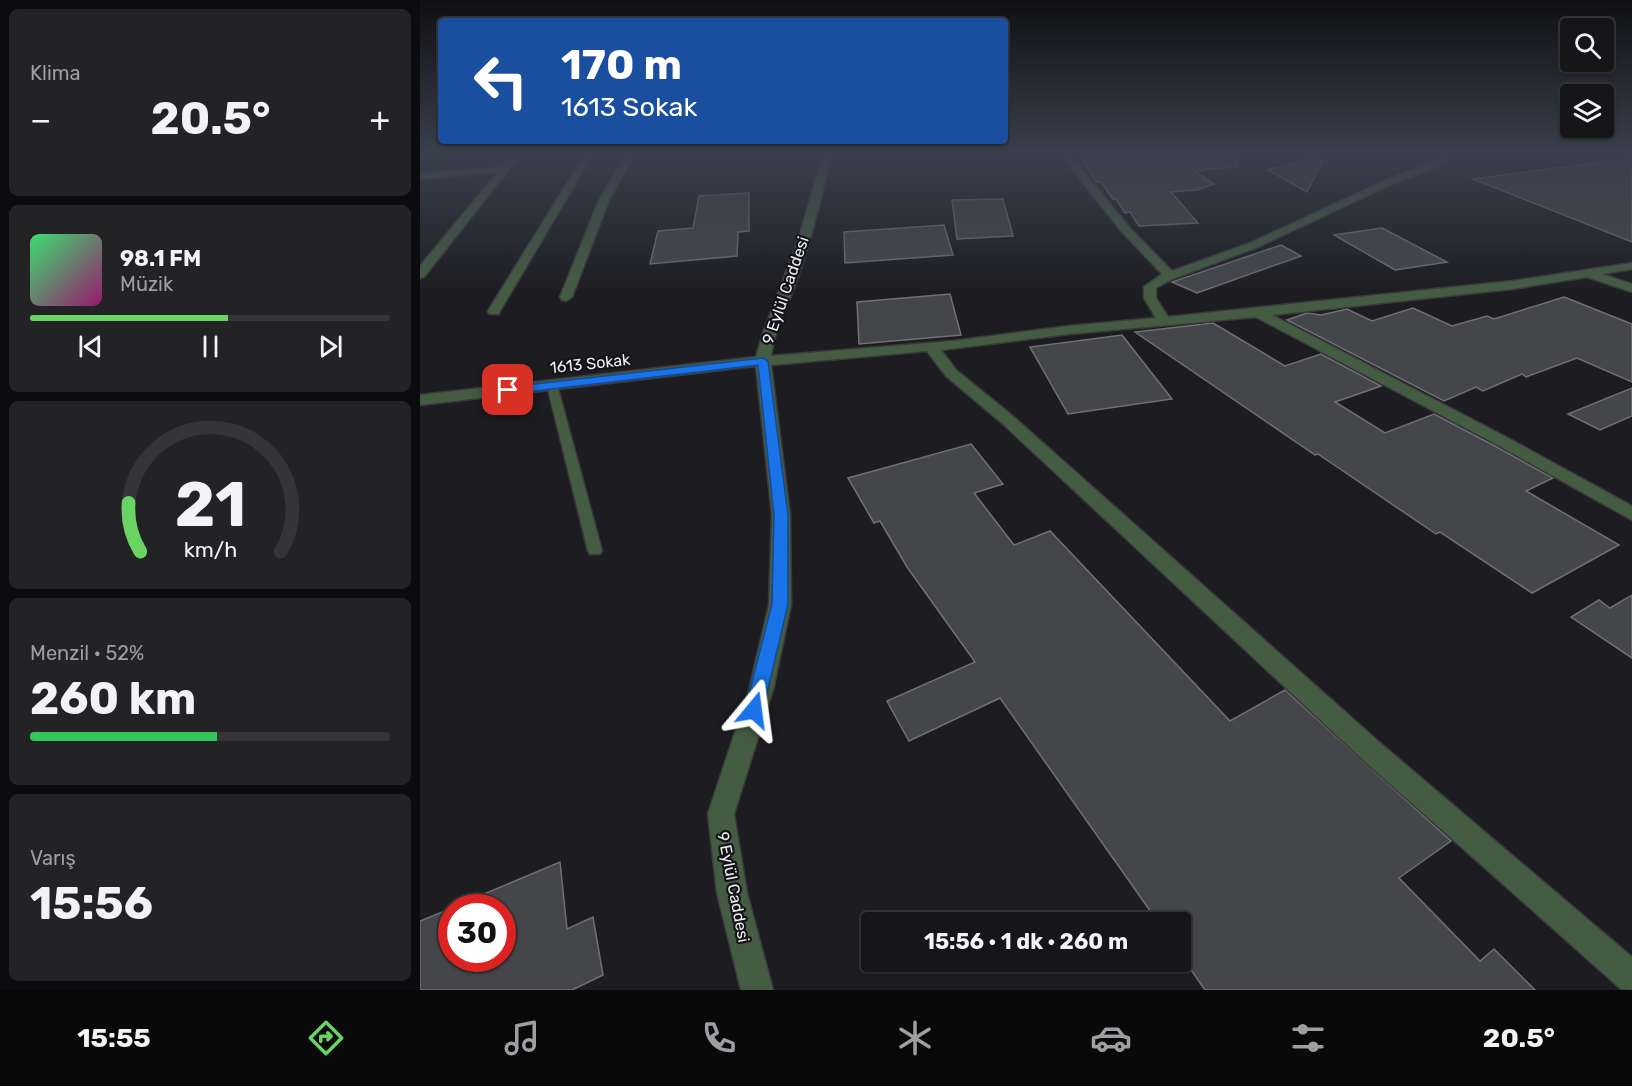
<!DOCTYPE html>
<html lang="tr">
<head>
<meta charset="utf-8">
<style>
	body { margin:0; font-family:Rubik,sans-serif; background:#232326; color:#f1f3f6; height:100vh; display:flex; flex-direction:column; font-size:22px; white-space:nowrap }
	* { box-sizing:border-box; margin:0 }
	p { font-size:20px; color:#9e9fa2 }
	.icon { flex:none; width:33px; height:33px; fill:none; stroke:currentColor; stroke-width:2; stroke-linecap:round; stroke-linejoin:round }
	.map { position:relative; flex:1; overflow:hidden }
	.panel { display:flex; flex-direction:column; gap:9px; padding:9px; background:#0c0c0e; width:420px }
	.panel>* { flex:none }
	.guide { position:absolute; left:18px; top:18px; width:570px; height:126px; border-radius:6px; box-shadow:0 2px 4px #0004,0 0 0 2px #353538; background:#1a4fa0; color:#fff; overflow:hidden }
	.fabs { position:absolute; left:1140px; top:18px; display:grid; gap:12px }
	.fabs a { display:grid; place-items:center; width:54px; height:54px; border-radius:6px; background:#161619; box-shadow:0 2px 4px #0004,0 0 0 2px #353538; font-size:30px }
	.speed { position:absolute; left:18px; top:894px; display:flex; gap:12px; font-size:30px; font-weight:700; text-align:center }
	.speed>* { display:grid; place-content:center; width:78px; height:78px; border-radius:50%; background:#161619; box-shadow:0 2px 4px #0004,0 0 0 2px #353538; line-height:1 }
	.speed .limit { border:9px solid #d22; background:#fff; color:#111 }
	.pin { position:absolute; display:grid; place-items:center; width:51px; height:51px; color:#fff; margin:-26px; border-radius:12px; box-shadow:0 3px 9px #0006 }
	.me { position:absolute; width:66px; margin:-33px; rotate:16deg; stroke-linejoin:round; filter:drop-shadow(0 0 4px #0008) }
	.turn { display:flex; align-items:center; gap:21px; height:126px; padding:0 24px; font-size:27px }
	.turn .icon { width:78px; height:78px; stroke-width:2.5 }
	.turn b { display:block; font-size:42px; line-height:51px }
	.big { font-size:45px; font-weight:700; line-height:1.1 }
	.panel .card { flex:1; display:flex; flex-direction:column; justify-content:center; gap:9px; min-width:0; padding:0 21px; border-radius:9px; background:#232326 }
	.panel .dial { align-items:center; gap:0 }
	.dial svg { height:156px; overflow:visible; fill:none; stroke:#353538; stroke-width:7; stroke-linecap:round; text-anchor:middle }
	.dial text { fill:#f1f3f6; stroke:none }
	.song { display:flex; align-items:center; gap:18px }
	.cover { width:72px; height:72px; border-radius:9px; background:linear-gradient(135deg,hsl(140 70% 55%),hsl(320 70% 35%)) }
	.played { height:6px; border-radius:3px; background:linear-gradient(90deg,#69d464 55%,#353538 55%) }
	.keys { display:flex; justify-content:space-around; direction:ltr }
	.heat { display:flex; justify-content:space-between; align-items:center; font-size:33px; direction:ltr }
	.charge { height:9px; border-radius:4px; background:linear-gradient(90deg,#34c759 52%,#353538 0) }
	.trip { position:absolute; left:441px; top:912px; width:330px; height:60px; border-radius:6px; background:#161619; box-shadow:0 2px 4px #0004,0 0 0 2px #353538; font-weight:700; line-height:60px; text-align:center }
	.dock { display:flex; height:96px; justify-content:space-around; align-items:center; background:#09090a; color:#9e9fa2 }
	.dock .icon { width:42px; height:42px }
	.dock .selected { color:#69d464 }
	.dock b { font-size:27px; color:#f1f3f6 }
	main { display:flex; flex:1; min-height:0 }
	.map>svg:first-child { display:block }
	.building { fill:#45464a; stroke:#707075; stroke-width:1.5 }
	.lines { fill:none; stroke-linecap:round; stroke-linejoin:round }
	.lane-casing { stroke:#3a3a3e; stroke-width:3 }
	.street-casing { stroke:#3a3a3e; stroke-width:3 }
	.primary-casing { stroke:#3a3a3e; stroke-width:3 }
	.lane { fill:#445d42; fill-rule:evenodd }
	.street { fill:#445d42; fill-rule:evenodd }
	.primary { fill:#699d65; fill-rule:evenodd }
	.route { fill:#1a73e8; stroke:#114b97; stroke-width:1.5 }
	.labels { text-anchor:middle; stroke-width:4.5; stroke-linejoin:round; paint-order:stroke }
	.street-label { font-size:16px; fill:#efeff2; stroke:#141418 }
</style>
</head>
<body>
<main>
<section class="panel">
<div class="card"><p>Klima</p>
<div class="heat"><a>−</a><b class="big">20.5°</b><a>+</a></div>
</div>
<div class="card">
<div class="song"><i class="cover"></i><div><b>98.1 FM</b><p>Müzik</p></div></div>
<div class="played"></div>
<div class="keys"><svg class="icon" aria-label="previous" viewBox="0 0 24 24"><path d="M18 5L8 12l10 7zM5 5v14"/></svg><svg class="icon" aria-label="pause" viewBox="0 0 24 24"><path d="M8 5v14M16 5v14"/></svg><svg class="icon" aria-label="next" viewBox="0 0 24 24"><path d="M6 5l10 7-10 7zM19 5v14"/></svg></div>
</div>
<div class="card dial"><svg viewBox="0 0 100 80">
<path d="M14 69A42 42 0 1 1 86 69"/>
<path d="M14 69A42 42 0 0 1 8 44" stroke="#69d464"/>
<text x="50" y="56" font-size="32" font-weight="700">21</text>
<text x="50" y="72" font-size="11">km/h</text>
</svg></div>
<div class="card"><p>Menzil · 52%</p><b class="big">260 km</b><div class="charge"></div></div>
<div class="card"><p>Varış</p><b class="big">15:56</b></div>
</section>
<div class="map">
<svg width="1212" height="990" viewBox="0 0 1212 990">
	<rect width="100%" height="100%" fill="#1d1d21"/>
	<!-- building -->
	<g class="building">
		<polygon points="658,154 817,154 818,166 774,171 794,184 777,190 751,192 778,223 719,226 710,212 705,213 696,199 693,199 681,182 676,182"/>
		<polygon points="906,154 887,192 848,170 905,154"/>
		<polygon points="1212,158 1212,242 1053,179"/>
		<polygon points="329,193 329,231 318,232 317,256 230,264 238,231 273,228 279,196"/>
		<polygon points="583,199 593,236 537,239 532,200"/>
		<polygon points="524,225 533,255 425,263 424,232"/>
		<polygon points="962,228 1027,262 975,270 914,235"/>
		<polygon points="861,245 881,256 777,293 752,282"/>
		<polygon points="530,294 541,335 439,344 437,302"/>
		<polygon points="1144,297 1212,324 1212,382 1157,358 1106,377 1102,374 1063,391 1056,387 1024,401 867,320 887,313 901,315 927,309 952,321 993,308 1032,326 1067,316 1074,319"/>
		<polygon points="793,323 865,366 901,354 961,386 915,402 965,433 1014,414 1073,445 1133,478 1106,491 1199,545 1112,593 1020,532 1016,534 898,454 895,455 715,332"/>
		<polygon points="702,335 752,399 648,414 610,347"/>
		<polygon points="1212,388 1212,416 1180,430 1148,414"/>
		<polygon points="551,444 583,484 554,493 594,545 630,531 810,721 865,690 1031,841 979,878 1060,961 1074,949 1115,990 785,990 760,954 760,922 738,922 580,698 489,741 467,701 555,662 487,567 460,521 454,523 428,478"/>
		<polygon points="1212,595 1212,658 1151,617 1179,600 1190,608"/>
		<polygon points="140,862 147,929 173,917 183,975 152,990 0,990 0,921 32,908 32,958 82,958 82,908 33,907"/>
	</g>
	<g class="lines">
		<defs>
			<polygon id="lane" points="132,382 137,385 182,551 180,554 170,554 168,551 127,385"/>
			<g id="street">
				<polygon points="92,154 101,154 4,277 0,278 0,266 78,172 0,179 0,173 82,167"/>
				<polygon points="165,154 173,154 80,311 79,314 69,314 68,311"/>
				<polygon points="207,154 215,154 189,200 152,297 146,301 142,300 140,297 179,200"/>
				<path d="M 403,154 L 411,154 C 402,199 390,242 375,285 C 366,309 354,331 351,356 L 533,341 L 649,326 L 736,318 L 724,298 L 724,287 L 742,274 L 702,232 L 640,154 L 649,154 L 710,228 L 752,271 L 830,243 L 964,181 L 1019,159 L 1024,154 L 1034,154 L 1025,163 L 970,185 L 838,247 L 750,280 L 736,288 L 736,298 L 748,317 L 1092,281 L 1212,263 L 1212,269 L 1182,274 L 1212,284 L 1212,292 L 1167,277 L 1092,289 L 852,315 L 1086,437 L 1212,506 L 1212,520 L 1074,443 L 836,317 L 649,334 L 521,350 L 536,370 L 595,418 L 959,742 L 1212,957 L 1212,990 L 1201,989 L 941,758 L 583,424 L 526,376 L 507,351 L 351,365 L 370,515 L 371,605 L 353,690 L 314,814 L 327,893 L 353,990 L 321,990 L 297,893 L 288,814 L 329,690 L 349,605 L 352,515 L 336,366 L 0,405 L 0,395 L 336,357 L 343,333 L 379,238 Z"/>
				<polygon points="844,154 855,154 851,157"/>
			</g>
			<polygon id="primary" points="0,154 26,154 0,159"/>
		</defs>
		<!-- lane casing -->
		<use href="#lane" class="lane-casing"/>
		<!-- street casing -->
		<use href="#street" class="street-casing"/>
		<!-- primary casing -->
		<use href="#primary" class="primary-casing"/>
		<!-- lane -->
		<use href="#lane" class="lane"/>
		<!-- street -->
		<use href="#street" class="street"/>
		<!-- primary -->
		<use href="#primary" class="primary"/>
	</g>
	<!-- sky -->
	<linearGradient id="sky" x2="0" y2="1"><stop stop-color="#101012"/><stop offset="0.53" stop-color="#3a404e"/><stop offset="1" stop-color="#3a404e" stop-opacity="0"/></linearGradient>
	<rect width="1212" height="293" fill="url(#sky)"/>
	<!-- route -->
	<polygon class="route" points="343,358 348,361 368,515 368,604 343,710 340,716 334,718 328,716 325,710 352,604 354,515 338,365 88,394 82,390 88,387"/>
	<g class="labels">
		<!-- street labels -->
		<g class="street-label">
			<text transform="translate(365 290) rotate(-71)" y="6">9 Eylül Caddesi</text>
			<text transform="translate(170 363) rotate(-6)" y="6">1613 Sokak</text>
			<text transform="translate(314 887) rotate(79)" y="6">9 Eylül Caddesi</text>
		</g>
	</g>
</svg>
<div class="fabs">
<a><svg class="icon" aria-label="search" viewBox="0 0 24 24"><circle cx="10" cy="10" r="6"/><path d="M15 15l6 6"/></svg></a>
<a><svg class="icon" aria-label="layers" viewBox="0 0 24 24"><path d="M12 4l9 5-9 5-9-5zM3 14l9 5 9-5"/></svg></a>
</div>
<div class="speed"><div class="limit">30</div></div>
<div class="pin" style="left:88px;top:390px;background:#d93025"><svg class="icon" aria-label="arrive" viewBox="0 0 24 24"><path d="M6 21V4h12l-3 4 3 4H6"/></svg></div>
<svg class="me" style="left:334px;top:710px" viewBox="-20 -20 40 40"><path d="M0-17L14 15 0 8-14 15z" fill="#1a73e8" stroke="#fff" stroke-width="4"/></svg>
<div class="trip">15:56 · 1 dk · 260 m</div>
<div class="guide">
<div class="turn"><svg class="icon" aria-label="left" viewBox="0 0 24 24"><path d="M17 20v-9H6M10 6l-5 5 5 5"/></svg><div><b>170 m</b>1613 Sokak</div></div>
</div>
</div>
</main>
<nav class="dock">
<b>15:55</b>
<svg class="icon selected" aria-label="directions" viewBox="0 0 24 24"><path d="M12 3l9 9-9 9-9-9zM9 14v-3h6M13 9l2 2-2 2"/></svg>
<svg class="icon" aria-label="music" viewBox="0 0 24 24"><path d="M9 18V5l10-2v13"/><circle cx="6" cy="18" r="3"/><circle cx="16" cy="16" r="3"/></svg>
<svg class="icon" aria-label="phone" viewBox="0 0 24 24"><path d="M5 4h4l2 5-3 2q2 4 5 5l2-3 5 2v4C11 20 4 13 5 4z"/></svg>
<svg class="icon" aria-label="climate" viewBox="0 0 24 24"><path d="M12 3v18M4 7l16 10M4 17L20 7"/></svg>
<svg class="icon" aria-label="car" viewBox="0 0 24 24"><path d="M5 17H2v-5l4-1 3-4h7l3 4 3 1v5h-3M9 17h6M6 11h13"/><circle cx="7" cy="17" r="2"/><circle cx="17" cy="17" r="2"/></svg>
<svg class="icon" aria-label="filters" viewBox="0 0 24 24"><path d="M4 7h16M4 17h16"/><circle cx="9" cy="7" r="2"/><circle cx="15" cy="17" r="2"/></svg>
<b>20.5°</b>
</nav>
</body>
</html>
